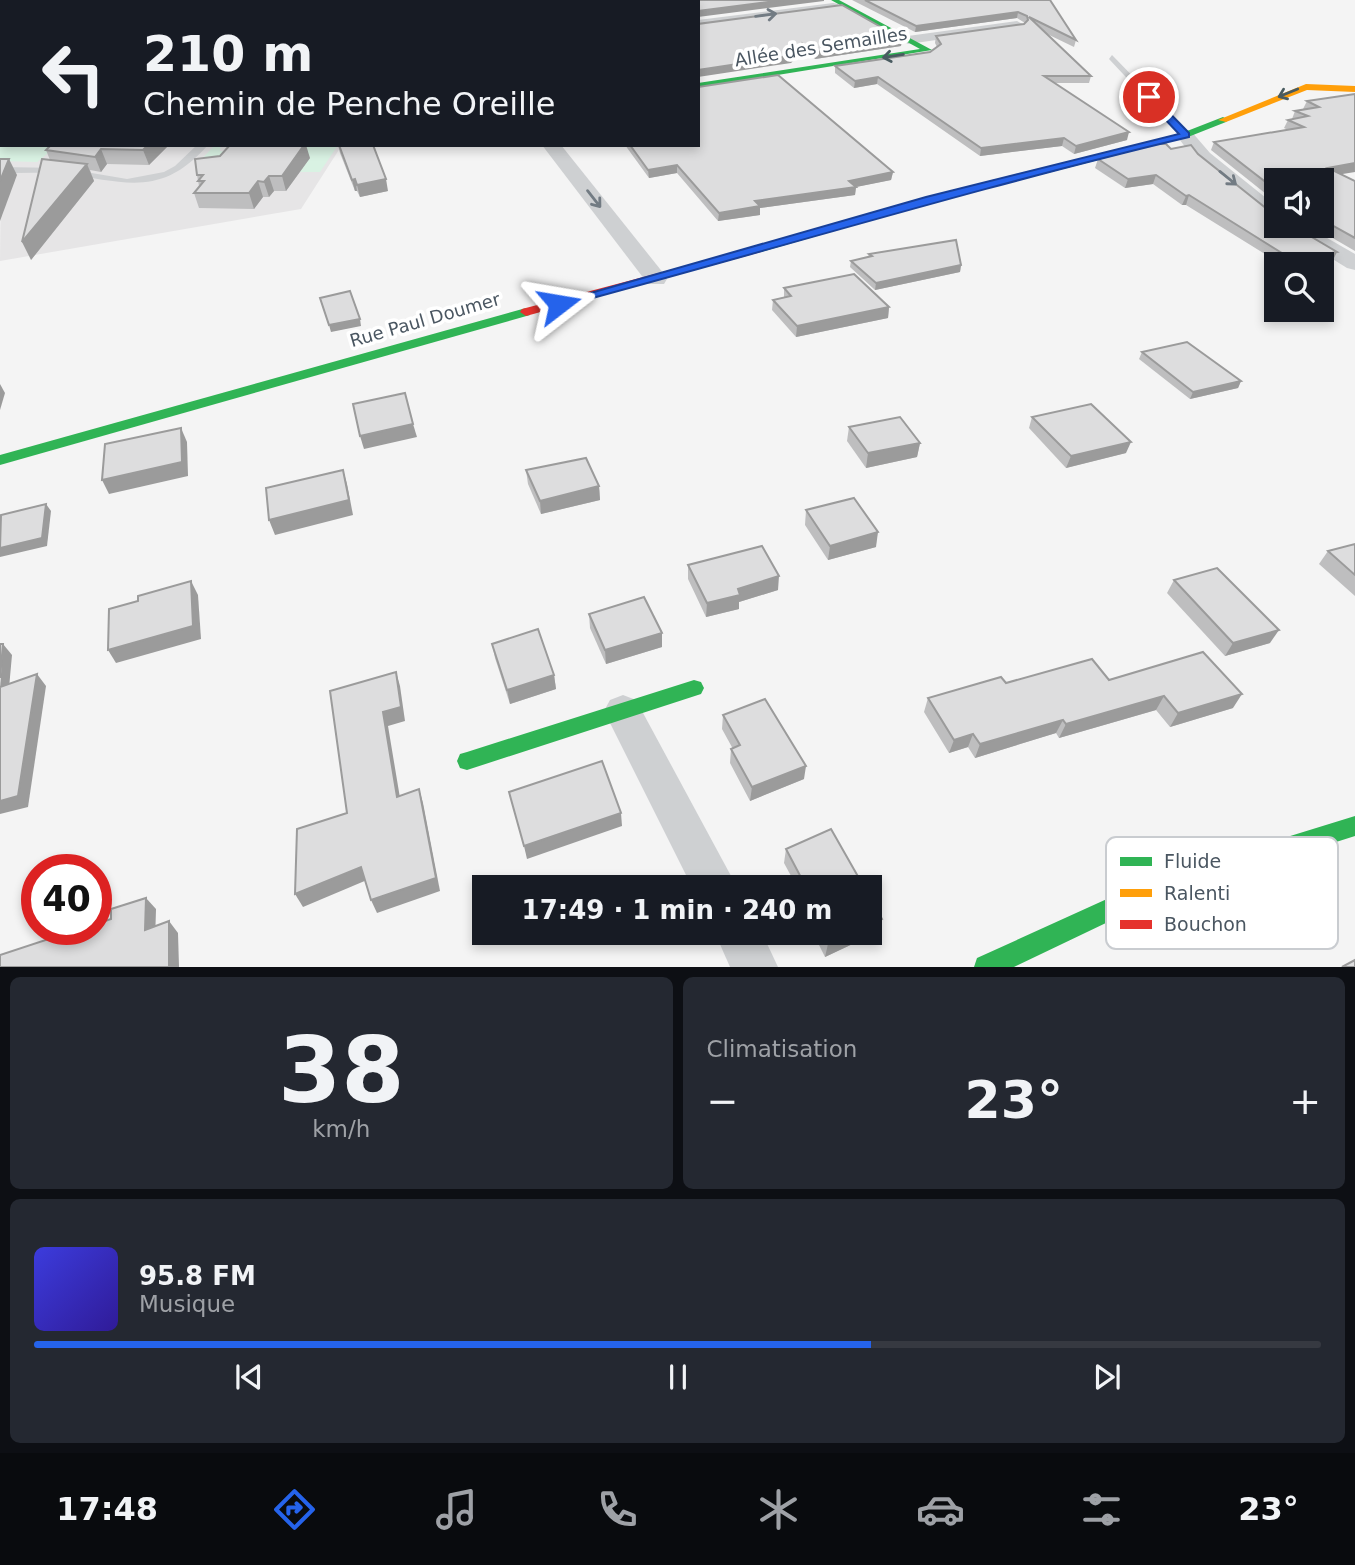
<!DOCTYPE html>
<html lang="fr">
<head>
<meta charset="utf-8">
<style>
	body { margin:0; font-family:"DejaVu Sans",sans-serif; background:#242831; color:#f1f3f6; height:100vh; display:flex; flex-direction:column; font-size:26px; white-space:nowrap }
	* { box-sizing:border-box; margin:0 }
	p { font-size:23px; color:#9ea1a6 }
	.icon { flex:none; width:38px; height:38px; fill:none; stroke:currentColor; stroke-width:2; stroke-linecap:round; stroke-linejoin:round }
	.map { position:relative; height:967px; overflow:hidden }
	.details { display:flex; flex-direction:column; gap:10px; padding:10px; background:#0d0f14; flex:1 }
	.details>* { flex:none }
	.hud { position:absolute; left:0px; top:0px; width:700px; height:147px; box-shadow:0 4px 10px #0003; background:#171b24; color:#f1f3f6; overflow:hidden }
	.fabs { position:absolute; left:1264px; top:168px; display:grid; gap:14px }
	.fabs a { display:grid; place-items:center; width:70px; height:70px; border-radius:0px; background:#171b24; box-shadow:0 4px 10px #0003; font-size:35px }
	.speed { position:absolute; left:21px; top:854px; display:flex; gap:14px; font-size:35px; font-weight:700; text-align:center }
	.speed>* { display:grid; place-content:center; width:91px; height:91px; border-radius:50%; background:#171b24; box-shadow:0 4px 10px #0003; line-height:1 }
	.speed .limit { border:10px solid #d22; background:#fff; color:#111 }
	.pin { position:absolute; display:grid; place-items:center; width:60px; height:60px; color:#fff; margin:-30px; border:4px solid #fff; border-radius:50%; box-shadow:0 2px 7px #0007 }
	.me { position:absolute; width:77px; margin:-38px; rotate:76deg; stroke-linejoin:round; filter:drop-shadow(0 0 5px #0008) }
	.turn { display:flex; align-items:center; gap:24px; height:147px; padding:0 28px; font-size:32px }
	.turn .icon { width:91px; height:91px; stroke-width:2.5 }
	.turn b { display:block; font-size:49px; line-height:60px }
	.big { font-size:52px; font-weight:700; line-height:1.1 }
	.details .card { flex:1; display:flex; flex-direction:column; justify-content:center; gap:10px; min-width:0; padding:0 24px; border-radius:10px; background:#242831 }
	.details .dial { align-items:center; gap:0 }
	.dial b { font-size:91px; line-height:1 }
	.song { display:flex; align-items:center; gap:21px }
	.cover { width:84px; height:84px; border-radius:10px; background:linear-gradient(135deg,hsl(240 70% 55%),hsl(250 70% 35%)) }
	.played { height:7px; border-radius:4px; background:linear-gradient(90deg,#2563eb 65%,#363941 65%) }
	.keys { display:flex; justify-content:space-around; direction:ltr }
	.heat { display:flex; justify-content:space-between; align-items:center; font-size:38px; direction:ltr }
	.details .tiles { flex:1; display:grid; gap:10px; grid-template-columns:1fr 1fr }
	.card:last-child { grid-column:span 2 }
	.trip { position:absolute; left:472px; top:875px; width:410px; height:70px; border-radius:0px; background:#171b24; box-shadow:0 4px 10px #0003; font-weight:700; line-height:70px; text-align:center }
	.tabs { display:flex; height:112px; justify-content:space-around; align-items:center; background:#090b0e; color:#9ea1a6 }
	.tabs .icon { width:49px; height:49px }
	.tabs .current { color:#2563eb }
	.tabs b { font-size:32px; color:#f1f3f6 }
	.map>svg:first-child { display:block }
	.education { fill:#e6e5e6 }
	.green { fill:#d9f2e3 }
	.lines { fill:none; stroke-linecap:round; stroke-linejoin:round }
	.lane { fill:#ced0d2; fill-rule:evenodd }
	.street { fill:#ced0d2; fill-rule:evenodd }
	.fast { fill:#30b455; fill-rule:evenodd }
	.slow { fill:#ff9f0a; fill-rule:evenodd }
	.jam { fill:#e5322d; fill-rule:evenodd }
	.wall { fill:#bebebf }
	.shaded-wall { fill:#9b9b9b }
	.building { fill:#ddddde; stroke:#9b9b9b; stroke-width:2 }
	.oneway { stroke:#727b83 }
	.oneway2 { stroke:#495b60 }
	.route { fill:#2563eb; stroke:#184099; stroke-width:2 }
	.labels { text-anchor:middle; stroke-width:7; stroke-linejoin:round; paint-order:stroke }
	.far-street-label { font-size:18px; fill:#4a5661; stroke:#fff }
	.key { fill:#fff; stroke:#c9ccd0; stroke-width:2 }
	.key-label { font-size:19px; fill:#4a5661 }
</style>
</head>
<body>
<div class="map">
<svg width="1355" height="967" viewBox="0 0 1355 967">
	<rect width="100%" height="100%" fill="#f4f4f4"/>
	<!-- education -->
	<polygon class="education" points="2,69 2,145 342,145 301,209 0,261"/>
	<!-- green -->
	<g class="green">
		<polygon points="175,0 438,0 169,2"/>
		<polygon points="0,128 2,145 58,145 37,162 0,161"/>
		<polygon points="215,145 221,145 220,151 227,152 250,146 338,145 320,172 268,172 197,164"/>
	</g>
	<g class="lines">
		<!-- lane -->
		<g class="lane">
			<polygon points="1112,55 1188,133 1188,137 1182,137 1109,59"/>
			<path d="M 197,145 L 208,145 C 161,198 126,182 65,174 C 44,172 21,173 0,173 L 0,167 L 62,168 L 127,179 L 164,172 L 175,166 Z"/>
		</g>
		<!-- street -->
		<g class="street">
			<polygon points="149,0 165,0 148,2"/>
			<polygon points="833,3 838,4 838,10 698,28 698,20"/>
			<polygon points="1017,21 1024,25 1022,28 908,44 901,40 908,36"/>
			<polygon points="0,48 2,48 0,57"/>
			<polygon points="1185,130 1191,131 1210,153 1276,206 1276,222 1269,220 1196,161 1176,135"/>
			<polygon points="542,145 561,145 664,274 667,279 664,284 648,284"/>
			<polygon points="1294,227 1308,227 1355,254 1355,270 1347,268 1294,235 1291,231"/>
			<polygon points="623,695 636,700 737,887 692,887 604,711 610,700"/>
			<polygon points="715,933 762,933 778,967 730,967"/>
		</g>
		<!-- fast -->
		<g class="fast">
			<polygon points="831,0 839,0 932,50 698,88 698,83 920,49"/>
			<polygon points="1223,117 1228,120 1226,122 1188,137 934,202 761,252 751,250 926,198 1182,133"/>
			<polygon points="526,308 530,309 530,315 0,465 0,455"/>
			<polygon points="694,680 701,682 704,688 701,694 467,770 460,768 457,761 460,754 467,752"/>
			<polygon points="1355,816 1355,836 1154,900 1014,967 974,967 977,958 1151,879"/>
		</g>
		<!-- slow -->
		<polygon class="slow" points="1306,84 1355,86 1355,92 1307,90 1226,122 1218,120"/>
		<!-- jam -->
		<polygon class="jam" points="757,247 763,250 761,252 526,316 520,312 522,309"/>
	</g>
	<!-- wall -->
	<g class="wall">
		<polygon points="852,0 1050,0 1076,40 1074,47 1045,33 1091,76 1089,83 1055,83 1127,140 1074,154 1062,146 980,156 877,84 854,88 835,73 835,66 930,52 937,47 935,43 936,36 1024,24 1025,23 1017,18 915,32"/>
		<polygon points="698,24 902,39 901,46 815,59 802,49 791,63"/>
		<polygon points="2,84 2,118 0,118 0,85"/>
		<polygon points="1355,94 1340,174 1355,181 1355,251 1312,226 1321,226 1321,180 1276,180 1276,202 1211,150 1214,142 1288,130 1284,128 1288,120 1292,119 1295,111 1303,109 1307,101"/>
		<polygon points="51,145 169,145 149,165 107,164 101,172 90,170 94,181 31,260 50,160 46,150"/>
		<polygon points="338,145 388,191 360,197 357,191 355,191 340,153"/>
		<polygon points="625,145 698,145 893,172 891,180 856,187 855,195 760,208 760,215 718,221 677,173 649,178"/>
		<polygon points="1171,149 1198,154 1332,262 1317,264 1281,264 1186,205 1182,205 1153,184 1125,188 1095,168 1098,159"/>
		<polygon points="220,156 310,158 286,191 274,191 269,197 263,197 254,209 199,208 194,193 199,186 197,175"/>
		<polygon points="869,254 961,265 960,272 875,290 850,267 851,261 868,257"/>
		<polygon points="784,288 889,307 888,318 796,337 772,310 773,300 784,298"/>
		<polygon points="1142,352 1241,381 1238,388 1190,399 1139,359"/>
		<polygon points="1032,417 1126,453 1066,468 1029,428"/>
		<polygon points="849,427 920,443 917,457 866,468 847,441"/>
		<polygon points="526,470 599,486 600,500 541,514 528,484"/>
		<polygon points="806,510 876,547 828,560 805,525"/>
		<polygon points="1355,544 1355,596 1319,564 1328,551"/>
		<polygon points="688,565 778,590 739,602 739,609 706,617 688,579"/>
		<polygon points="1174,580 1270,643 1225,656 1167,593"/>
		<polygon points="589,614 662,633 662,647 606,664 590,628"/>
		<polygon points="492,644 554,675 556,689 510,704 495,658"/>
		<polygon points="1109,680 1233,708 1170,727 1156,710 1059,738 1056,733 975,758 968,747 949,753 924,712 928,698 1006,683"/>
		<polygon points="723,715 804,779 750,801 730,763 731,749 733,749 722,729"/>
		<polygon points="786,849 864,887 797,887 784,863"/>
		<polygon points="878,932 825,957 813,933 870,933"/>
	</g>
	<!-- shaded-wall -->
	<g class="shaded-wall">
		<polygon points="784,0 824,0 824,1 698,17 698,11"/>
		<polygon points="1018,12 1017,18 915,32 916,26"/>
		<polygon points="902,39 901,46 815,59 816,52"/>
		<polygon points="802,43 802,49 791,63 698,77 698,70"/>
		<polygon points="878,77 877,84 854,88 855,81"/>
		<polygon points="1129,132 1127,140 1074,154 1076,146"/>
		<polygon points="1064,138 1062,146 980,156 981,148"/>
		<polygon points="148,145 169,145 149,165 143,150"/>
		<polygon points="304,145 306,145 310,158 286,191 282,176"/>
		<polygon points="101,149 107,164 101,172 95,157"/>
		<polygon points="9,159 17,175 0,221 0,181"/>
		<polygon points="1355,163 1355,172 1324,177 1328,168"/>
		<polygon points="87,164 94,181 31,260 22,242"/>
		<polygon points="677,165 677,173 649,178 648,170"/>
		<polygon points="893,172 891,180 856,187 855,195 760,208 760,215 718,221 719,213 755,201"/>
		<polygon points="1156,175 1153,184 1125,188 1128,179"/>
		<polygon points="269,176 274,191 269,197 264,182"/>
		<polygon points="355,179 357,191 355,191 352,180"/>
		<polygon points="386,179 388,191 360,197 357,185"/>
		<polygon points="258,181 263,197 254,209 249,193"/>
		<polygon points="1189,195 1186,205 1182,205 1186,196"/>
		<polygon points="1337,252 1332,262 1317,264 1291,264 1293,260"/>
		<polygon points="961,265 960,272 875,290 876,283"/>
		<polygon points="889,307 888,318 796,337 797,326"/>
		<polygon points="360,319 361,326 331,332 329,325"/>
		<polygon points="1241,381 1238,388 1190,399 1193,392"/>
		<polygon points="0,384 5,393 0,410"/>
		<polygon points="413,424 417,437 364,449 360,436"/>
		<polygon points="181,428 187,442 188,476 109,494 102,480"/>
		<polygon points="1131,442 1126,453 1066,468 1071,456"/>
		<polygon points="920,443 917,457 866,468 868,453"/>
		<polygon points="343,470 347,484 353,515 275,535 269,520"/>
		<polygon points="599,486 600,500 541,514 540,501"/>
		<polygon points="46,504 51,511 47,546 0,557 0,548"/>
		<polygon points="878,532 876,547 828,560 830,546"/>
		<polygon points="779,576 778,590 739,602 739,609 706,617 707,603 738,589"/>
		<polygon points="191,581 198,595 201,639 116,663 108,650"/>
		<polygon points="1279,630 1270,643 1225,656 1233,643"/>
		<polygon points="662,633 662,647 606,664 605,650"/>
		<polygon points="3,644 12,655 8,699 0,689"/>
		<polygon points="396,672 400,686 405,721 388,726 402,810 397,797 383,712"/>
		<polygon points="37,674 46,686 28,807 0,814 0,801"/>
		<polygon points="554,675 556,689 510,704 507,690"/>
		<polygon points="1242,694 1233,708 1170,727 1178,713"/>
		<polygon points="1164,696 1156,710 1059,738 1066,724"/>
		<polygon points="1063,720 1056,733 975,758 980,744"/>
		<polygon points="973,734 968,747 949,753 954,740"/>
		<polygon points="806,766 804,779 750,801 752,787"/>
		<polygon points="419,789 423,803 440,891 377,913 371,900"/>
		<polygon points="621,813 622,826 527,859 524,846"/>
		<polygon points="361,867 367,880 303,907 295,894"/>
		<polygon points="146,898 156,909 155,941 145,930"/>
		<polygon points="882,919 878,932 825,957 828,944 854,933 870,933 870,925"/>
		<polygon points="169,921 178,933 179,967 169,967"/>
	</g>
	<!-- building -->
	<g class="building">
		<polygon points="467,0 784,0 698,11 698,2 469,2"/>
		<polygon points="865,0 1050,0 1076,40 1029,17 1091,76 1044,76 1129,132 1076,146 1064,138 981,148 878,77 855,81 835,66 930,52 941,44 936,36 1024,24 1028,20 1027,16 1018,12 916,26"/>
		<polygon points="842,5 902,39 816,52 802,43 791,56 698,70 698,24"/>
		<polygon points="778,75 893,172 849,181 856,187 755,201 760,206 719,213 677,165 648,170 630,145 698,145 698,87"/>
		<polygon points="2,84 2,104 0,104 0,85"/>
		<polygon points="1355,94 1355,163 1328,168 1355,181 1355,238 1321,219 1321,180 1276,180 1276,190 1214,142 1304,127 1288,120 1308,116 1295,111 1319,107 1307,101"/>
		<polygon points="1155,144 1166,144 1171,149 1191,145 1198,154 1272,213 1276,213 1276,226 1293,226 1337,252 1293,260 1189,195 1186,196 1156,175 1128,179 1098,159"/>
		<polygon points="51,145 148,145 143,150 101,149 95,157 46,150"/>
		<polygon points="230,145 286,146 304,145 282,176 269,176 264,182 258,181 249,193 194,193 204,181 198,181 203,175 197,175 195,159 220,156"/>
		<polygon points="339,145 373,145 386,179 357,185 355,179 352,180"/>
		<polygon points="0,159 9,159 0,181"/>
		<polygon points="42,159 87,164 22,242"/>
		<polygon points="956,240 961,265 876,283 851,261 872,256 869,254"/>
		<polygon points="854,274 889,307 797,326 773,300 791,296 784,288"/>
		<polygon points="350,291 360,319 329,325 320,298"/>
		<polygon points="1187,342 1241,381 1193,392 1142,352"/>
		<polygon points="405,393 413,424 360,436 353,404"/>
		<polygon points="1091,404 1131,442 1071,456 1032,417"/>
		<polygon points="900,417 920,443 868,453 849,427"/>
		<polygon points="181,428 182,462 102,480 105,444"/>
		<polygon points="586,458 599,486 540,501 526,470"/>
		<polygon points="343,470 349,500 269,520 266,488"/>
		<polygon points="854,498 878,532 830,546 806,510"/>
		<polygon points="46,504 42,538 0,548 1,515"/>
		<polygon points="1355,544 1355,575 1328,551"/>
		<polygon points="762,546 779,576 738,589 740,595 707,603 688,565"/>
		<polygon points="1217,568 1279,630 1233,643 1174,580"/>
		<polygon points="191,581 193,626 108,650 109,609 138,601 138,596"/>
		<polygon points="644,597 662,633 605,650 589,614"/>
		<polygon points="538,629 554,675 507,690 492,644"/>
		<polygon points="0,644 3,644 0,678"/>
		<polygon points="1203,652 1242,694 1178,713 1164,696 1066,724 1063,720 980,744 973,734 954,740 928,698 1001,677 1006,683 1092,659 1109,680"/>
		<polygon points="396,672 401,707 383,712 397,797 419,789 436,878 371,900 361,867 295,894 297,829 347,813 330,691"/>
		<polygon points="37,674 18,796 0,801 0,687"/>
		<polygon points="765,699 806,766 752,787 731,749 740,745 723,715"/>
		<polygon points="602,761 621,813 524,846 509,792"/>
		<polygon points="831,829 864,887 800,887 805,885 786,849"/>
		<polygon points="870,897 882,919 870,925"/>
		<polygon points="146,898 145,930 169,921 169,967 0,967 0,955 79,929 96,929 96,924 111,919 111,909"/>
		<polygon points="822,933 854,933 828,944"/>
		<polygon points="1355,960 1355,967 1342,967"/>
	</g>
	<!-- one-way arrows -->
	<defs><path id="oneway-shaft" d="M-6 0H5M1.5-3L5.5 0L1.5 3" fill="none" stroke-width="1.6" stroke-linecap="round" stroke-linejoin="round" transform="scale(1.75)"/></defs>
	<g class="oneway">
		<use href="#oneway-shaft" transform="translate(766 15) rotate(-7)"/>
		<use href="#oneway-shaft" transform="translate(1228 178) rotate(39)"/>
		<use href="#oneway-shaft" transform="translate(594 199) rotate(52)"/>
	</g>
	<g class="oneway2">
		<use href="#oneway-shaft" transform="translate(893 56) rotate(171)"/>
		<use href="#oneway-shaft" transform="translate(1288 93) rotate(158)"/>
	</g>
	<!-- route -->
	<path class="route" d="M 1146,95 L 1152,95 L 1189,133 L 1189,137 C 979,187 772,250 563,306 L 554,306 L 552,304 L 926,197 L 1179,134 L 1146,99 Z"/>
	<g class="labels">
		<!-- far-street labels -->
		<g class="far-street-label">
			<text transform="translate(821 47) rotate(-9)" y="6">Allée des Semailles</text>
			<text transform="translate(425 320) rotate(-16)" y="6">Rue Paul Doumer</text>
		</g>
	</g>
	<!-- legend -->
	<rect x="1106" y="837" width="232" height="112" rx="10" class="key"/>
	<rect x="1120" y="857" width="32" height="9" fill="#30b455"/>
	<rect x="1120" y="889" width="32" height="8" fill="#ff9f0a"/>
	<rect x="1120" y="920" width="32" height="9" fill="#e5322d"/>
	<g class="key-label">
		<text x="1164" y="868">Fluide</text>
		<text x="1164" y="900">Ralenti</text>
		<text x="1164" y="931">Bouchon</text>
	</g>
</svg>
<div class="fabs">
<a><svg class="icon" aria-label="sound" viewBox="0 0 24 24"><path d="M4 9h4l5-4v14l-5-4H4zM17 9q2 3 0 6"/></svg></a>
<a><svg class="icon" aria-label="search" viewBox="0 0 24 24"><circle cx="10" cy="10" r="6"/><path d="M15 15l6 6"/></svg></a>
</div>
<div class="speed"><div class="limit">40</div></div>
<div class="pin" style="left:1149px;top:97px;background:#d93025"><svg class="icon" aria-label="arrive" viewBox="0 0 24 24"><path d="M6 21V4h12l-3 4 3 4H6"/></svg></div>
<svg class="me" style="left:559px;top:304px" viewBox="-20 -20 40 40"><path d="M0-17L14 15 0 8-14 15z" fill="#2563eb" stroke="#fff" stroke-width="4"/></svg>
<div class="trip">17:49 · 1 min · 240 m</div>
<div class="hud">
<div class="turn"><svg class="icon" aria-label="left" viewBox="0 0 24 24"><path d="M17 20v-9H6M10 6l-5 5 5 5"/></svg><div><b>210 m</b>Chemin de Penche Oreille</div></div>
</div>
</div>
<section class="details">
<div class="tiles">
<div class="card dial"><b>38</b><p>km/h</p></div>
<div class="card"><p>Climatisation</p>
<div class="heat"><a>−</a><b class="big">23°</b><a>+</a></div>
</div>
<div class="card">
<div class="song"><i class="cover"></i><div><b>95.8 FM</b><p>Musique</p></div></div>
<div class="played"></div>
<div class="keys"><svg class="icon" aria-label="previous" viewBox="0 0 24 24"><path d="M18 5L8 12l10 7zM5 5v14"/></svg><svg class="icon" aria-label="pause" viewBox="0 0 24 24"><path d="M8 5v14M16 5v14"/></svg><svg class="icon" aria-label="next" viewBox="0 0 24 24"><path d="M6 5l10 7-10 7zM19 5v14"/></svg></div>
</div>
</div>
</section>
<nav class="tabs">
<b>17:48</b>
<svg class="icon current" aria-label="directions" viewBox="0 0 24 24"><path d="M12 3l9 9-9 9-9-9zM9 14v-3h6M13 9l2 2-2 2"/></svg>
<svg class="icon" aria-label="music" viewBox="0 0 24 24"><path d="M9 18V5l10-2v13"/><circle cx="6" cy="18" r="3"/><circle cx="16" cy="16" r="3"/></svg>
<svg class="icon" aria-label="phone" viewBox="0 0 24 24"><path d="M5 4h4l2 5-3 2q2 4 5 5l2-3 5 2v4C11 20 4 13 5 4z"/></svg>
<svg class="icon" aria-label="climate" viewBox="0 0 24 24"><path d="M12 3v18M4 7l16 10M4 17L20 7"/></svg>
<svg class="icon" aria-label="car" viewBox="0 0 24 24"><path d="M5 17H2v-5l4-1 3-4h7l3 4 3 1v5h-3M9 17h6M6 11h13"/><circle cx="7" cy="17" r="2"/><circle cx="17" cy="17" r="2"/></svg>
<svg class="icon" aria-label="filters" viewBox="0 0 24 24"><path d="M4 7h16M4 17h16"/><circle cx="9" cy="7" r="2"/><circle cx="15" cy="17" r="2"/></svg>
<b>23°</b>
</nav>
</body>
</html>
